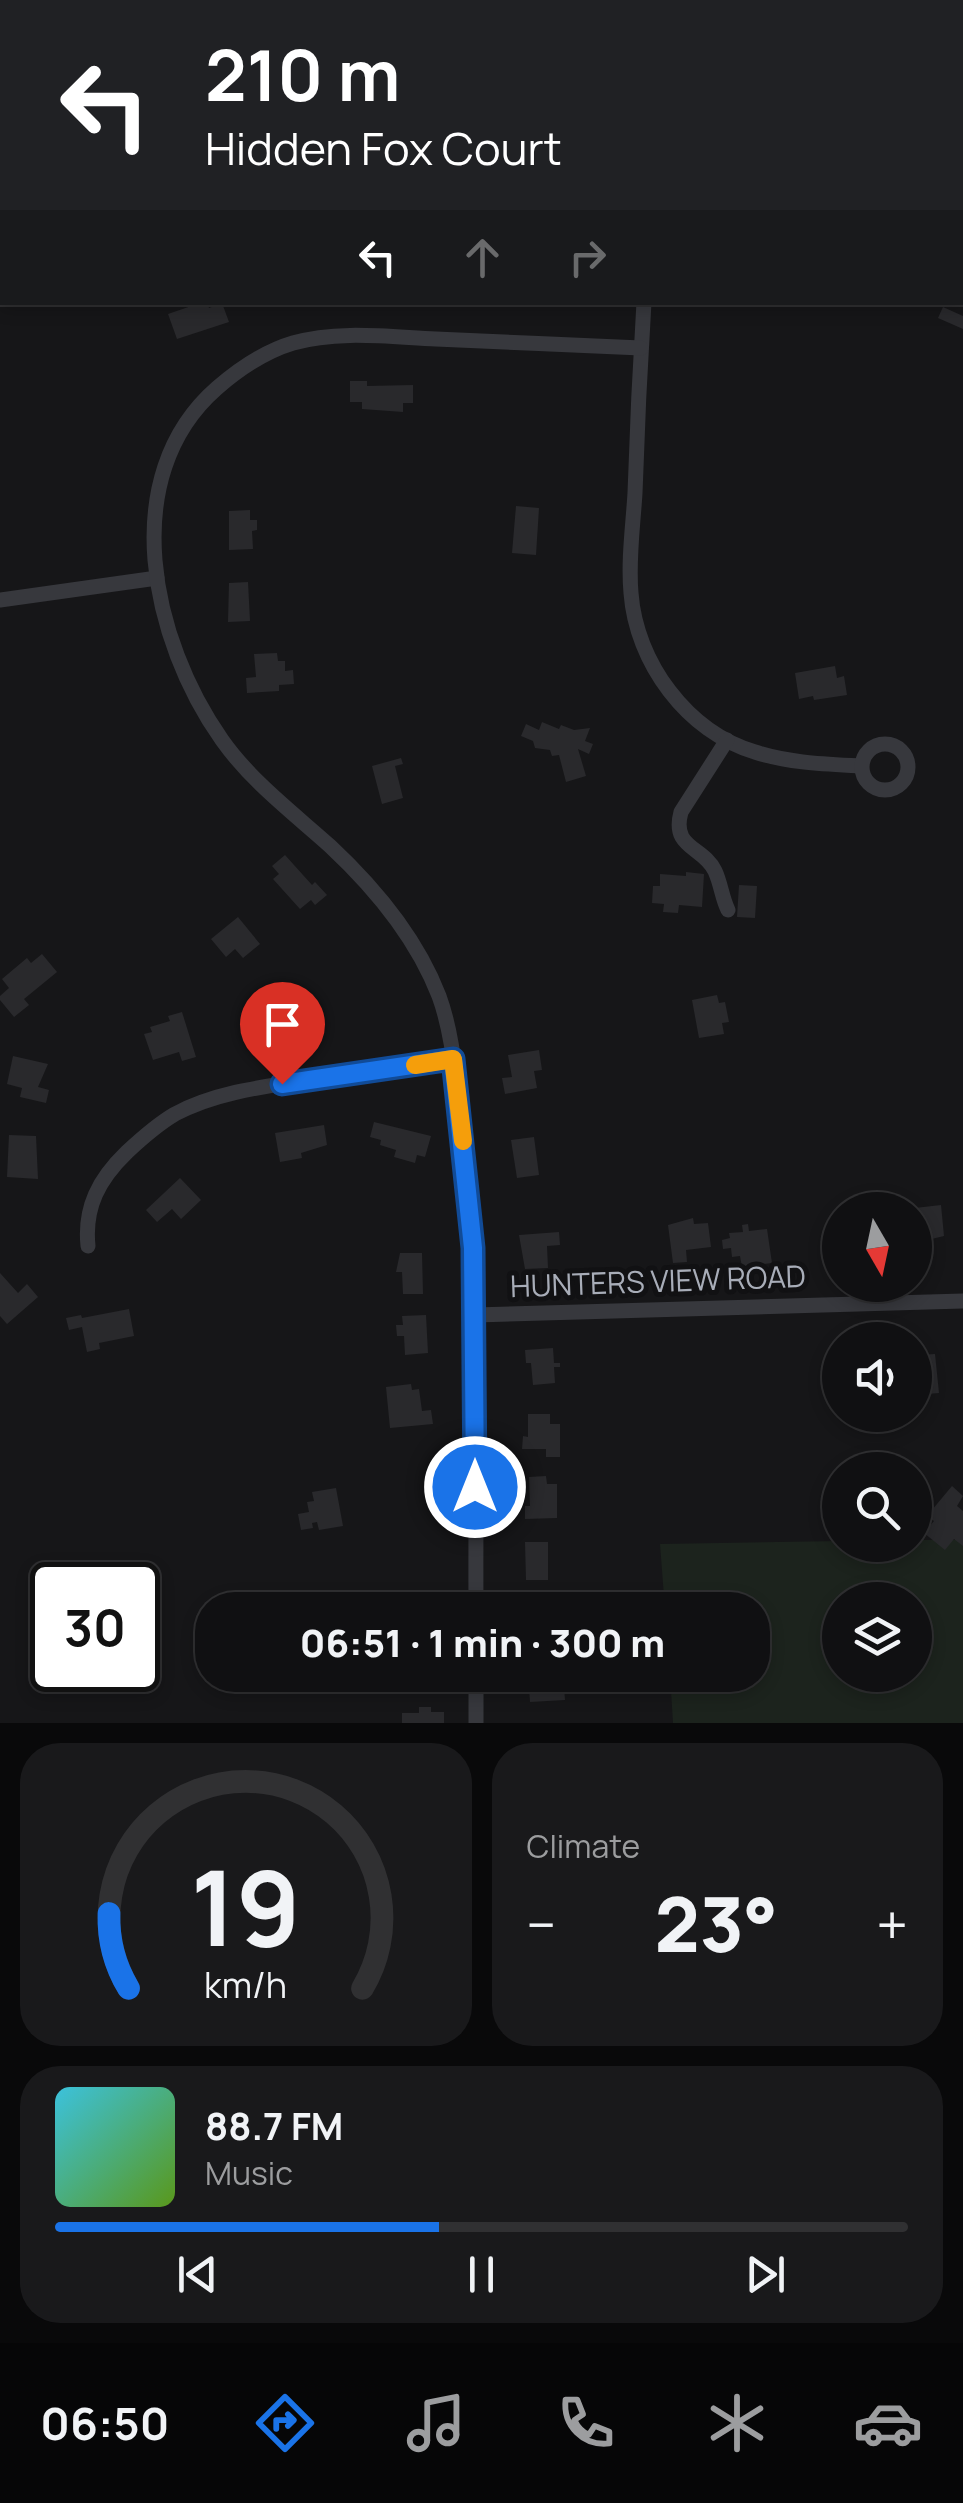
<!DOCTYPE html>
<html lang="en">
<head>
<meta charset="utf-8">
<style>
	body { margin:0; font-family:Manrope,sans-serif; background:#19191b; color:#f1f3f6; height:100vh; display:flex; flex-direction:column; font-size:38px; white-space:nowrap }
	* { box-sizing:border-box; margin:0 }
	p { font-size:32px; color:#9c9d9f }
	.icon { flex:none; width:55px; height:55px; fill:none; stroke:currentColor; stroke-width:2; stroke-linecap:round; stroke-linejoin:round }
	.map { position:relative; height:1723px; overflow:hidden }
	.side { display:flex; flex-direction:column; gap:20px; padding:20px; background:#09090a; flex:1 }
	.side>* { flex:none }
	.hud { position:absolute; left:0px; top:0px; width:965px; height:305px; box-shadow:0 5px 15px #0003,0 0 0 2px #303032; background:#202124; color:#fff; overflow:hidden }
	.needle { width:65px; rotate:171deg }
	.controls { position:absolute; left:822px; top:1192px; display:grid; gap:20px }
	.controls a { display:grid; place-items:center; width:110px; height:110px; border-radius:50%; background:#101012; box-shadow:0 5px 15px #0003,0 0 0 2px #303032; font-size:50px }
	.speed { position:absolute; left:30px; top:1562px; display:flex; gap:20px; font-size:50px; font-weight:700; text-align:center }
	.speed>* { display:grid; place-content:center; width:130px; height:130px; border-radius:50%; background:#101012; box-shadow:0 5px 15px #0003,0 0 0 2px #303032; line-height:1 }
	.speed .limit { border:5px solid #111; border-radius:15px; background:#fff; color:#111 }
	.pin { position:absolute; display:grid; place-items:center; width:85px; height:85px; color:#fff; margin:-102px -42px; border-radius:50% 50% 50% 0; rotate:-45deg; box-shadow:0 0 10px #0007 }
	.pin .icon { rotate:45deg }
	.me { position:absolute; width:110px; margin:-55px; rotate:0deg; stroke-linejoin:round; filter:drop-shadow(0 0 8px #0008) }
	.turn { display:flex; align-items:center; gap:35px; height:210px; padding:0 40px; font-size:45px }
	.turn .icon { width:130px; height:130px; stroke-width:2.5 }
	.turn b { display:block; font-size:70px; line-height:85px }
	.lanes { display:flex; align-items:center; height:95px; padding:0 40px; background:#0003; justify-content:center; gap:50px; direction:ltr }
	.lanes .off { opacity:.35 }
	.big { font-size:75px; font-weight:800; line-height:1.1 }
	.side .widget { flex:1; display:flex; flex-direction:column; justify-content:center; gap:15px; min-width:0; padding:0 35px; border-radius:40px; background:#19191b }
	.side .dial { align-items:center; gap:0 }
	.dial svg { height:260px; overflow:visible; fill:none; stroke:#303032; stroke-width:7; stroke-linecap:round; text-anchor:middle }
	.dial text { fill:#f1f3f6; stroke:none }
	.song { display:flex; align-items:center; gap:30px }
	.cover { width:120px; height:120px; border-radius:15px; background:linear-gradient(135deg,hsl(190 70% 55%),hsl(90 70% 35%)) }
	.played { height:10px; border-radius:5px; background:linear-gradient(90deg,#1a73e8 45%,#303032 45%) }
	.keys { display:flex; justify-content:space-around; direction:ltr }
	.heat { display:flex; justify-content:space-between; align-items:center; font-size:55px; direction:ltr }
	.side .tiles { flex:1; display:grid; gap:20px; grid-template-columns:1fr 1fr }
	.widget:last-child { grid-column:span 2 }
	.trip { position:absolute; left:195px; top:1592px; width:575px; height:100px; border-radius:40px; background:#101012; box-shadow:0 5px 15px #0003,0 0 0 2px #303032; font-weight:800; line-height:100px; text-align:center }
	.dock { display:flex; height:160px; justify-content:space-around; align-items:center; background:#060607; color:#9c9d9f }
	.dock .icon { width:70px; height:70px }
	.dock .on { color:#1a73e8 }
	.dock b { font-size:45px; color:#f1f3f6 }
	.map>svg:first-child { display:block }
	.green { fill:#1c231d; fill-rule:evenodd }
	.building { fill:#29292c }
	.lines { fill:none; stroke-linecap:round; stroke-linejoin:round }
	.minor { stroke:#37383d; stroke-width:15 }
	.route-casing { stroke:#114b97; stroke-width:25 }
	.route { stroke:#1a73e8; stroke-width:18 }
	.slow { stroke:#f59e0b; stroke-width:18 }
	.labels { text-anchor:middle; stroke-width:10; stroke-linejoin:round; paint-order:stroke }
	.street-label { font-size:30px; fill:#a8adb8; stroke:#111113 }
</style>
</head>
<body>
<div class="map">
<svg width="963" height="1723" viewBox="0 0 963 1723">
	<rect width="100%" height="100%" fill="#161618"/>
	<!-- green -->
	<path class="green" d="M 915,1540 L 963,1540 L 963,1723 L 673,1723 L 670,1675 L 752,1675 L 752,1610 L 665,1610 L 660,1544 L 840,1541 L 840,1545 L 915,1545 ZM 840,1600 L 915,1600 L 915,1675 L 840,1675 Z"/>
	<!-- building -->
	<g class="building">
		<polygon points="203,302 207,302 209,308 222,303 229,322 177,339 168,314"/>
		<polygon points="943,307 963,316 963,329 938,318"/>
		<polygon points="350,381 367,381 367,386 413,385 413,403 403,403 403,412 362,409 362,402 350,402"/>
		<polygon points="516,506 539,508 536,555 512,553"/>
		<polygon points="250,510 250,520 257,520 257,530 252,531 253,549 229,550 229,511"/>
		<polygon points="248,582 250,621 228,622 229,583"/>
		<polygon points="277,653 278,661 285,661 285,671 293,670 294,684 279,685 279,691 247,693 246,678 256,677 254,654"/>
		<polygon points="835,666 837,678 844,676 847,695 814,700 813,696 799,699 795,673"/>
		<polygon points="542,722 559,729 561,725 574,730 590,728 585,741 593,744 589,754 578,749 586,776 566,782 559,755 552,756 550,750 535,748 533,741 521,736 526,724 539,730"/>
		<polygon points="401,758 403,764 395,766 403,798 382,804 372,766"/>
		<polygon points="285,855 312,885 315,882 327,895 315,905 311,900 300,909 273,879 279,874 272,866"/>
		<polygon points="686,872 704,874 702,907 679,905 678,913 663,912 664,904 652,903 653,886 660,886 660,874 686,876"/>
		<polygon points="739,885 757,886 755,918 737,917"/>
		<polygon points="238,917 260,944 243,958 235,949 226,957 211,939"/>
		<polygon points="42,954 57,972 24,999 29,1005 14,1017 0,1000 0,996 9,988 2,979 27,958 31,963"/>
		<polygon points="717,995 719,1003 725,1002 729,1022 722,1023 724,1034 699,1038 692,1000"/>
		<polygon points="182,1012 196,1057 182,1061 179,1052 153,1060 144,1034 152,1032 150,1027 170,1021 168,1016"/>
		<polygon points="539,1050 542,1070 534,1071 537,1088 505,1094 502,1078 512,1077 508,1055"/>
		<polygon points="13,1056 48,1064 38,1087 49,1090 46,1103 20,1097 22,1088 7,1084"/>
		<polygon points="374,1122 431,1136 425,1157 417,1155 415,1163 394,1157 396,1150 380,1145 381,1140 370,1137"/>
		<polygon points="324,1125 327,1145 301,1153 302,1158 280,1162 275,1133"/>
		<polygon points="9,1135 36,1136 38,1179 7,1177"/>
		<polygon points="534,1137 539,1175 517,1178 511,1140"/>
		<polygon points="180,1178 201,1200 181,1219 172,1209 157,1222 146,1210"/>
		<polygon points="941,1205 944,1236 915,1243 915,1208"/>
		<polygon points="693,1218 694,1224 708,1223 711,1247 686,1250 687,1262 673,1263 668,1225"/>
		<polygon points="748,1224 749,1231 767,1229 772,1263 742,1267 740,1256 732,1257 731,1248 723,1249 722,1240 730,1238 729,1233 743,1232 742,1225"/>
		<polygon points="559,1232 560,1245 547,1246 548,1268 525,1269 519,1235"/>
		<polygon points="400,1253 422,1253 423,1294 403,1294 402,1272 396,1272"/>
		<polygon points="0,1273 18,1293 27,1284 38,1297 7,1324 0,1316"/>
		<polygon points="129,1309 134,1336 99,1343 100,1349 87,1352 82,1327 69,1330 66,1318 81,1315 82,1318"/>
		<polygon points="426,1315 428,1353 405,1355 404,1336 397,1336 396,1325 403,1325 402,1316"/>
		<polygon points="553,1348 554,1363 560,1363 560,1367 554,1367 555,1383 533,1385 531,1363 526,1363 525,1350"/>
		<polygon points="935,1354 939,1393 915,1395 915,1362 919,1361 919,1355"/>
		<polygon points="411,1384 412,1390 419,1389 422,1411 431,1410 433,1424 390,1428 386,1387"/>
		<polygon points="528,1414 550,1414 550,1424 560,1424 560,1457 546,1457 546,1449 522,1449 523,1436 528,1437"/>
		<polygon points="546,1476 547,1484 557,1484 557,1518 525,1519 525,1506 530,1506 529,1477"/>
		<polygon points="952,1486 963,1496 957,1506 963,1511 963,1546 954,1539 945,1550 924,1533 934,1521 927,1516"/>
		<polygon points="336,1488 343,1526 319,1530 317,1522 312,1523 313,1528 301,1530 298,1514 309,1512 307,1502 314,1501 312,1492"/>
		<polygon points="525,1542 548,1542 548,1580 526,1580"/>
		<polygon points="629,1599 630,1610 602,1609 602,1601"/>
		<polygon points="537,1675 558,1675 558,1688 564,1687 565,1700 530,1702 529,1687 537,1687"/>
		<polygon points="419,1707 431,1707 431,1712 444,1712 444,1723 402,1723 402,1713 419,1713"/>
	</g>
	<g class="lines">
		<!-- minor -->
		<g class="minor">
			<polyline points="599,0 600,2"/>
			<polyline points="962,66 963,66"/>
			<polyline points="962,100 963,99"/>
			<path d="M 644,302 C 640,366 637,430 635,493 C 633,526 628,560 631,593 C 636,662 687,732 755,752 C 789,763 825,764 861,766"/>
			<polyline points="0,600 157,578"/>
			<path d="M 727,740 L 681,812 C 671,849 703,846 715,871 C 721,884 722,898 728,910"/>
			<circle cx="885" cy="767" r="23"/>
			<path d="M 88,1246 C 84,1207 99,1179 127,1152 C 142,1138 158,1124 175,1114 C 218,1091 269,1086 316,1079 C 362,1072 407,1066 453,1059"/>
			<polyline points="475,1315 963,1301"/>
			<path d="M 476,1610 C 475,1450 481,1288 462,1128 C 456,1085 454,1037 439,996 C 417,939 375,888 330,846 C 292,812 251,781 222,740 C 152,641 115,477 217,388 C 239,369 266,351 293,343 C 338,330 390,337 436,339 C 504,342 573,345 641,348"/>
			<polyline points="476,1675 476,1723"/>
		</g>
	</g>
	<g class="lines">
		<defs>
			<polyline id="route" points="282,1084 453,1059 473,1248 475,1487"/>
		</defs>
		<!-- route casing -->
		<use href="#route" class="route-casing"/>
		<!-- route -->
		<use href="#route" class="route"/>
		<!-- slow -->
		<polyline class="slow" points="415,1065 453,1059 463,1141"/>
	</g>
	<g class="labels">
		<!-- street labels -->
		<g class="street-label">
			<text transform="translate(658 1282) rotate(-2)" y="10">HUNTERS VIEW ROAD</text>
		</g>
	</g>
</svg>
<div class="controls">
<a><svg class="needle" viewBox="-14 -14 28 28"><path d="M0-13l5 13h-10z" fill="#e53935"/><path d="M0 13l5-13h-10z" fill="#9c9d9f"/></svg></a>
<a><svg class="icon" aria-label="sound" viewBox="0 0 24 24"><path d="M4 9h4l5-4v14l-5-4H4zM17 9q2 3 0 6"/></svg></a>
<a><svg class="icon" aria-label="search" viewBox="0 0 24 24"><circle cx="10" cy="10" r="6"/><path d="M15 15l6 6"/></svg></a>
<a><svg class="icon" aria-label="layers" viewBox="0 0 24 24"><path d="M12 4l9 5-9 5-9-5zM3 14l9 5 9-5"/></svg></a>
</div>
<div class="speed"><div class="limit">30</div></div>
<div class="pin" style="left:282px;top:1084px;background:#d93025"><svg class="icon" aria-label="arrive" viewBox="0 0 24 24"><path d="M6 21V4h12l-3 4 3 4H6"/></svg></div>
<svg class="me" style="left:475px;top:1487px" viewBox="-20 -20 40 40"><circle r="17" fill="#1a73e8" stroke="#fff" stroke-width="3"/><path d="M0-11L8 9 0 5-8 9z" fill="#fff"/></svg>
<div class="trip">06:51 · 1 min · 300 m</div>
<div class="hud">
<div class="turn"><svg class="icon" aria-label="left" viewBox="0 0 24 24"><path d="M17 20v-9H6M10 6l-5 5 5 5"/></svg><div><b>210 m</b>Hidden Fox Court</div></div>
<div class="lanes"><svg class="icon" aria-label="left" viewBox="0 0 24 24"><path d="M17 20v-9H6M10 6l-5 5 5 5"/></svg><svg class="icon off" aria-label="ahead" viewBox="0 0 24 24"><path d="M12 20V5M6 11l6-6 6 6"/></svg><svg class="icon off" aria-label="right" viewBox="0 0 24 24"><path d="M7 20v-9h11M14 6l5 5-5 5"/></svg></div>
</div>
</div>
<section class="side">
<div class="tiles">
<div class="widget dial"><svg viewBox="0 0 100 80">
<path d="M14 69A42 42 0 1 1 86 69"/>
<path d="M14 69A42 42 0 0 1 8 46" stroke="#1a73e8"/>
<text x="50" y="56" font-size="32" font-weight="700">19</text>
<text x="50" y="72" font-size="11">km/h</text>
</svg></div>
<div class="widget"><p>Climate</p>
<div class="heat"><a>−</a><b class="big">23°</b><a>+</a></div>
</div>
<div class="widget">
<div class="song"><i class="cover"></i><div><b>88.7 FM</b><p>Music</p></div></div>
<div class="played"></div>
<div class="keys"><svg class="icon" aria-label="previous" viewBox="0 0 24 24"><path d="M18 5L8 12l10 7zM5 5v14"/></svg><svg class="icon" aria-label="pause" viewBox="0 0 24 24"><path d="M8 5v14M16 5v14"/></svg><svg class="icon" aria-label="next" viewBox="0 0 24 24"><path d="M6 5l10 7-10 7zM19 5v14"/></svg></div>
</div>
</div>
</section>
<nav class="dock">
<b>06:50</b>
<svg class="icon on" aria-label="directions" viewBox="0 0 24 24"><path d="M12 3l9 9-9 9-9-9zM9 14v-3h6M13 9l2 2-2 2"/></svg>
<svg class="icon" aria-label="music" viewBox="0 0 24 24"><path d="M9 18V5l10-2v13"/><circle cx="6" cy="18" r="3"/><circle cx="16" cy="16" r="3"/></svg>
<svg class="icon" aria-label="phone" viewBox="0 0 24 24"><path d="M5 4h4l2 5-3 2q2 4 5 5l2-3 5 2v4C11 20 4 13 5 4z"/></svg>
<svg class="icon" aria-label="climate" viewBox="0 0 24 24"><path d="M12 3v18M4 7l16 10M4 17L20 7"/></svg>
<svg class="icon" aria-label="car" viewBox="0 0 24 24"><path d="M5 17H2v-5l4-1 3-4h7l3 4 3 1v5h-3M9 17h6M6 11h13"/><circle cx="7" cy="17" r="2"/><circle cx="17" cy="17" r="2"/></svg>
</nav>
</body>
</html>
